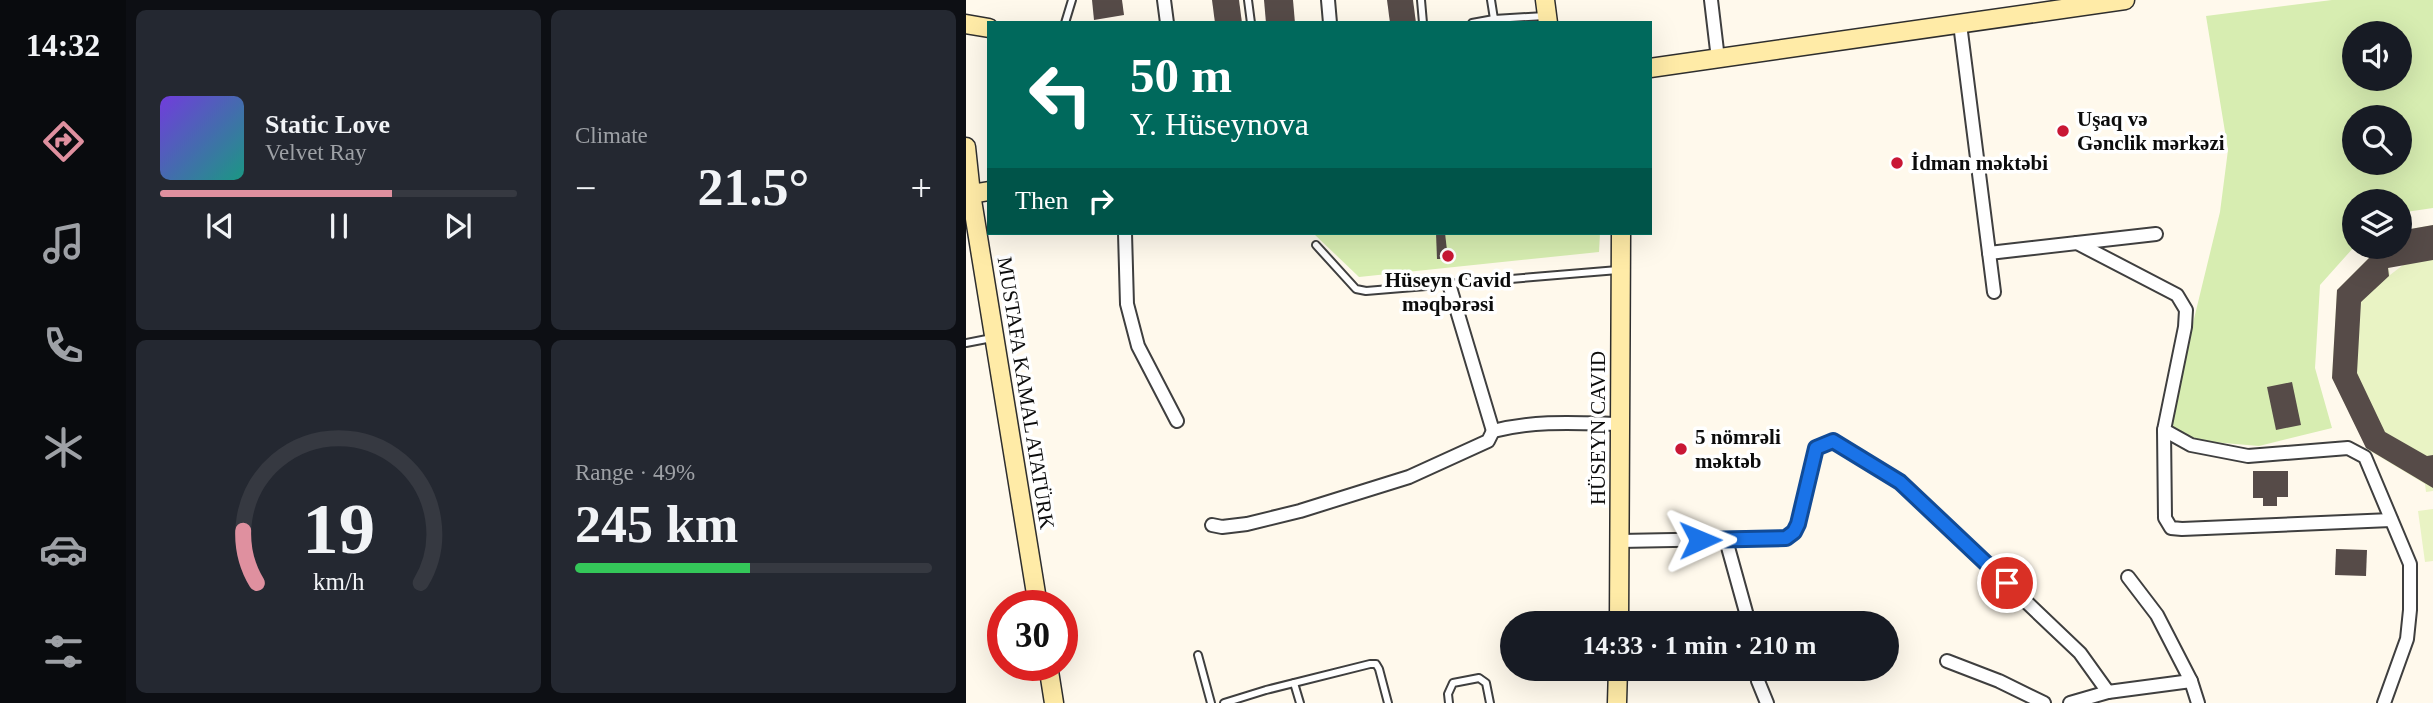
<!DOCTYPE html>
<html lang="en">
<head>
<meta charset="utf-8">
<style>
	body { margin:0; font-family:"Times New Roman",serif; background:#242831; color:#f1f3f6; height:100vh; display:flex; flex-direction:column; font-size:26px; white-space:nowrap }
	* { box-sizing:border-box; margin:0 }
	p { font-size:23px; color:#9ea1a6 }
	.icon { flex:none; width:38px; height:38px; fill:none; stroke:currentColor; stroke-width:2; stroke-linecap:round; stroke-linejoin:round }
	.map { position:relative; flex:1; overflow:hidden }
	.side { display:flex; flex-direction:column; gap:10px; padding:10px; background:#0d0f14; width:840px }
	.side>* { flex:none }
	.guide { position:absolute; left:21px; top:21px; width:665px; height:214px; border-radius:0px; box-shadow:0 7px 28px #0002; background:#00695c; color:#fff; overflow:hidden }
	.fabs { position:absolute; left:1376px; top:21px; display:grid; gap:14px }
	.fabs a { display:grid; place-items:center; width:70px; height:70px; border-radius:50%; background:#171b24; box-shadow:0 7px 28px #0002; font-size:35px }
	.speed { position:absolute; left:21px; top:590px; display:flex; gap:14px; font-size:35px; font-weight:700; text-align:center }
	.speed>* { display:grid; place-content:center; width:91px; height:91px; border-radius:50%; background:#171b24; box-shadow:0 7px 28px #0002; line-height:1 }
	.speed .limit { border:10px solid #d22; background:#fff; color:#111 }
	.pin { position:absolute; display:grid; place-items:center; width:60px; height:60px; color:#fff; margin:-30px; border:4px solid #fff; border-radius:50%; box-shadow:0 2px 7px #0007 }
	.me { position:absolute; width:77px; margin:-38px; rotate:89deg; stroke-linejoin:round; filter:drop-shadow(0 0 5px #0008) }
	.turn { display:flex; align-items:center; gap:24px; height:147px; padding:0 28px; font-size:32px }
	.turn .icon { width:91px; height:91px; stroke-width:2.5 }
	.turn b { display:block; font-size:49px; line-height:60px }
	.then { display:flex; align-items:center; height:66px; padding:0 28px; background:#0003; gap:14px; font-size:26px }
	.big { font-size:52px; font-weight:600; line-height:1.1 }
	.side .widget { flex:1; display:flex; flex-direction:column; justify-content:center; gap:10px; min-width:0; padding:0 24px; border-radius:10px; background:#242831 }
	.side .dial { align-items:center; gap:0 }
	.dial svg { height:182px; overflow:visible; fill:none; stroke:#363941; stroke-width:7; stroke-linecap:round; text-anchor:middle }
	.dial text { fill:#f1f3f6; stroke:none }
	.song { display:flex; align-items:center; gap:21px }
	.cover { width:84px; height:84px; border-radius:10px; background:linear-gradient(135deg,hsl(260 70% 55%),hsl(170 70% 35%)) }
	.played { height:7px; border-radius:4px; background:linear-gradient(90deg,#df909f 65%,#363941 65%) }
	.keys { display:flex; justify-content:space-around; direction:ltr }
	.heat { display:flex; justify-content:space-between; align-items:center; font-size:38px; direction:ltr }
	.charge { height:10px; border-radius:5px; background:linear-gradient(90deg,#34c759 49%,#363941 0) }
	.side .tiles { flex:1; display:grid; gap:10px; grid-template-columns:repeat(2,1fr) }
	.trip { position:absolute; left:534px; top:611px; width:399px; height:70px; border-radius:35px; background:#171b24; box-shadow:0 7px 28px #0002; font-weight:600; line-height:70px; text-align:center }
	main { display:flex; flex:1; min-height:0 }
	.tab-bar { display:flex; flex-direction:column; width:126px; justify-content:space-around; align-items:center; background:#090b0e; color:#9ea1a6 }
	.tab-bar .icon { width:49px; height:49px }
	.tab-bar .active { color:#df909f }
	.tab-bar b { font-size:32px; color:#f1f3f6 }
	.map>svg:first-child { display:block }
	.green { fill:#d7edb1; fill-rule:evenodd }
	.pitch { fill:#e9f3c4 }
	.building { fill:#564b48 }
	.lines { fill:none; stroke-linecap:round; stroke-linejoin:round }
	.service-casing { stroke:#3f3f3f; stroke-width:10 }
	.minor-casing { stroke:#3f3f3f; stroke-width:16 }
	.secondary-casing { stroke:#2e2e2e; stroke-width:21 }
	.service { stroke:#fff; stroke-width:6 }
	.minor { stroke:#fff; stroke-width:12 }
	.secondary { stroke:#ffeba7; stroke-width:18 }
	.route-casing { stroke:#114b97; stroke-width:18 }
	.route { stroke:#1a73e8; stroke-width:12 }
	.poi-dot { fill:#c91734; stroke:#fff; stroke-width:2.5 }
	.labels { text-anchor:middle; stroke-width:7; stroke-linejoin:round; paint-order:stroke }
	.poi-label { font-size:21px; font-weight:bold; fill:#0c0c0c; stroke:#fff; text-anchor:start }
	.street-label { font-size:21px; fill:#0c0c0c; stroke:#fff }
</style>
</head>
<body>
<main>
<nav class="tab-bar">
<b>14:32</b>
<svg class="icon active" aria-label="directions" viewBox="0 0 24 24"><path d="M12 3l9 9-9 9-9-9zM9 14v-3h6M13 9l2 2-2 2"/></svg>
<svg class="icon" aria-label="music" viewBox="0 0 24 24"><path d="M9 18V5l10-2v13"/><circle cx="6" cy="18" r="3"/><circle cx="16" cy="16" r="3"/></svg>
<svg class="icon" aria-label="phone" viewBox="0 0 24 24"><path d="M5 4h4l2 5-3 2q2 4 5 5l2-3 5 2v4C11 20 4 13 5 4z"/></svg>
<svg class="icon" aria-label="climate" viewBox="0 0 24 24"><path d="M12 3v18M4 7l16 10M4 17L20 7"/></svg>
<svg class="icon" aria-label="car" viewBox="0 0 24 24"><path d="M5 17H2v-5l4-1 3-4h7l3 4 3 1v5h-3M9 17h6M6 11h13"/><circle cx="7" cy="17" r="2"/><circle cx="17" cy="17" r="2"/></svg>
<svg class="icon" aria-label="filters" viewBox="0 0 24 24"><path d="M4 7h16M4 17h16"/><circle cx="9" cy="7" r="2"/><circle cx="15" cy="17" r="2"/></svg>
</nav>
<section class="side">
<div class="tiles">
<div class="widget">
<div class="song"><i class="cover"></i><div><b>Static Love</b><p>Velvet Ray</p></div></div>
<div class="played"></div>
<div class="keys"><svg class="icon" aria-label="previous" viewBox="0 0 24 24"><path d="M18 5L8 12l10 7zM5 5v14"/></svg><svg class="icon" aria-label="pause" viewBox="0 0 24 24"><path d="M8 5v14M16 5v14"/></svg><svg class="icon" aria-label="next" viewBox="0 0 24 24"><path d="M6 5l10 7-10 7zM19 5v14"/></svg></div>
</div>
<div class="widget"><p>Climate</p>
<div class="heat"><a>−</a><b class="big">21.5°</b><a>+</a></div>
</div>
<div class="widget dial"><svg viewBox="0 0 100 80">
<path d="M14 69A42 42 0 1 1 86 69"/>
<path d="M14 69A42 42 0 0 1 8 46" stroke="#df909f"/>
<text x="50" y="56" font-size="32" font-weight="700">19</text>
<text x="50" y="72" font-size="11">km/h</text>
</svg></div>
<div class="widget"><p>Range · 49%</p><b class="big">245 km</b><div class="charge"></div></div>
</div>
</section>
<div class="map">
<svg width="1467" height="703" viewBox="0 0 1467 703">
	<rect width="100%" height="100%" fill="#fff9ec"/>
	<!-- green -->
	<g class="green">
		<path d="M 1366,0 L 1467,0 L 1467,208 L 1433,213 L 1433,201 L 1388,201 L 1388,247 L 1354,285 L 1349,368 L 1366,428 L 1293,446 L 1199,438 L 1254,212 L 1262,150 L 1240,16 ZM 1388,33 L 1433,33 L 1433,79 L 1388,79 ZM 1388,117 L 1433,117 L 1433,163 L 1388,163 Z"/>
		<polygon points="347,233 634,233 633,252 393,277"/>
	</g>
	<!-- pitch -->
	<g class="pitch">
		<polygon points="1467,225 1467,491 1460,492 1459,484 1401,449 1366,378 1371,290 1414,247 1418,247 1424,275 1437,265 1433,231"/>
		<polygon points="1467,509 1467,561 1459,562 1452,511"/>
	</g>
	<!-- building -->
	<g class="building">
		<polygon points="126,0 156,0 158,15 128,20"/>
		<polygon points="246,0 273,0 276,23 249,23"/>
		<polygon points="298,0 327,0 329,23 300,23"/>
		<polygon points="421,0 447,0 450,23 424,23"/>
		<polygon points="1467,225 1467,260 1422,268 1423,276 1395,302 1391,373 1419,432 1461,456 1467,455 1467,488 1400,448 1366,378 1371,290 1414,247 1433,247 1433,231"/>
		<polygon points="470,233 479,233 482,259 471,259"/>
		<polygon points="1326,382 1335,425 1310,430 1301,387"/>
		<polygon points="1287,471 1322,471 1322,497 1311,497 1311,506 1297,506 1297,498 1287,498"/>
		<polygon points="1370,549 1401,550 1400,576 1369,575"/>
	</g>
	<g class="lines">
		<defs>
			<g id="service">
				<polyline points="282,0 285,23"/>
				<polyline points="455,0 457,23"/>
				<polyline points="525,0 528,19 579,16"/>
				<polyline points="99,23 106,0"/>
				<polyline points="506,23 528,19"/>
				<polyline points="350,245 390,289 400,291 652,270"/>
				<polyline points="0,343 26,338"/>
				<polyline points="232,655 245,703"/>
				<polyline points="328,683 334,703"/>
				<polyline points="258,703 300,690 404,664 410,664 413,669 422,703"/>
				<polyline points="483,703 482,694 487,683 513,678 520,683 524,703"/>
			</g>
			<g id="minor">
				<polyline points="198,0 201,23"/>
				<polyline points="362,0 364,23"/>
				<polyline points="745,0 752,59"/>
				<polyline points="994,24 1028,292"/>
				<polyline points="159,233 161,304 172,346 211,421"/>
				<polyline points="1111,243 1211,295 1220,310 1219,327 1198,430 1225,445 1282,456 1382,448 1399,457 1444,564 1444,610 1441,639 1418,703"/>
				<polyline points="1023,253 1190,234"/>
				<polyline points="483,284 527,431"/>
				<polyline points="1198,430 1199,518 1205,528 1216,529 1425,520"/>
				<path d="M 527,431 C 569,420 611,423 654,424"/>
				<polyline points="246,525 256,527 281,524 334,511 443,477 522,441 527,431"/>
				<polyline points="760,540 783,623"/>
				<polyline points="654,541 820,538 828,532 832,524 850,448 867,441 934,482 1114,653 1142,692 1104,703"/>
				<polyline points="1162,577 1191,615 1225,681"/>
				<polyline points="981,661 1033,681 1078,703"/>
				<polyline points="790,668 792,681 801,703"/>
				<polyline points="1142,692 1225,681 1232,703"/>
			</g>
			<g id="secondary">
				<polyline points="579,0 582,23"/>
				<polyline points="0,24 23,28"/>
				<polyline points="684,68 1159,0"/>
				<polyline points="0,147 5,194 72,606"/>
				<polyline points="0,195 23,191"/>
				<polyline points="653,623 655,233"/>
				<polyline points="82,665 88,703"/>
				<polyline points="651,703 652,668"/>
			</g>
		</defs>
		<!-- service casing -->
		<use href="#service" class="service-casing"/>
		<!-- minor casing -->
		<use href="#minor" class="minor-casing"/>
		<!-- secondary casing -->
		<use href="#secondary" class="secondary-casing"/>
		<!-- service -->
		<use href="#service" class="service"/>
		<!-- minor -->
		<use href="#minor" class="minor"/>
		<!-- secondary -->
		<use href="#secondary" class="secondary"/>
	</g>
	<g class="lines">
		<defs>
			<polyline id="route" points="734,540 820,538 828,532 832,524 850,448 867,441 934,482 1041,583"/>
		</defs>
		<!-- route casing -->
		<use href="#route" class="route-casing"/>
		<!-- route -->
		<use href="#route" class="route"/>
	</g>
	<!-- markers -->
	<g class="poi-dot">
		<circle cx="1097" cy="131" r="7"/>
		<circle cx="931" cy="163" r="7"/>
		<circle cx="482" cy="256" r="7"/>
		<circle cx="715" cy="449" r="7"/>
	</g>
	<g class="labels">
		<!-- poi labels -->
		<g class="poi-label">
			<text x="1111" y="126">Uşaq və<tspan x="1111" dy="24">Gənclik mərkəzi</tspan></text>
			<text x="945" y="170">İdman məktəbi</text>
			<text x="482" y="287" text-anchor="middle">Hüseyn Cavid<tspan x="482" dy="24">məqbərəsi</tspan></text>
			<text x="729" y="444">5 nömrəli<tspan x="729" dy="24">məktəb</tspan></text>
		</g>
		<!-- street labels -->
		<g class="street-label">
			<text transform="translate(60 393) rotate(81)" y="7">MUSTAFA KAMAL ATATÜRK</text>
			<text transform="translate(632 428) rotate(-90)" y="7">HÜSEYN CAVID</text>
		</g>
	</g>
</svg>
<div class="fabs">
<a><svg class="icon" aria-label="sound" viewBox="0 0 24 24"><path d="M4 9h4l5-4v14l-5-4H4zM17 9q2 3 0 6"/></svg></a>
<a><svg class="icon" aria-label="search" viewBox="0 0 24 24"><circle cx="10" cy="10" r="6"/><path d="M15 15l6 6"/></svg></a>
<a><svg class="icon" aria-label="layers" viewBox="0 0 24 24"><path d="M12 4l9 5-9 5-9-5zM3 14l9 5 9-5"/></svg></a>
</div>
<div class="speed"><div class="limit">30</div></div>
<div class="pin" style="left:1041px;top:583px;background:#d93025"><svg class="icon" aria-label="arrive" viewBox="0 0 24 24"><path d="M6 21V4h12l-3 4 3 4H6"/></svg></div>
<svg class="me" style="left:734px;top:540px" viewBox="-20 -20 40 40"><path d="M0-17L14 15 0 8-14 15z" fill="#1a73e8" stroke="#fff" stroke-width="4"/></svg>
<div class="trip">14:33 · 1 min · 210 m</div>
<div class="guide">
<div class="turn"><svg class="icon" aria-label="left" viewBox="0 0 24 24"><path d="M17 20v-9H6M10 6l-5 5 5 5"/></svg><div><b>50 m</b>Y. Hüseynova</div></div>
<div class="then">Then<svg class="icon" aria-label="right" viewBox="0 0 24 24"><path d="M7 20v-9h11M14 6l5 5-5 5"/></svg></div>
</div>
</div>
</main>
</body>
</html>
